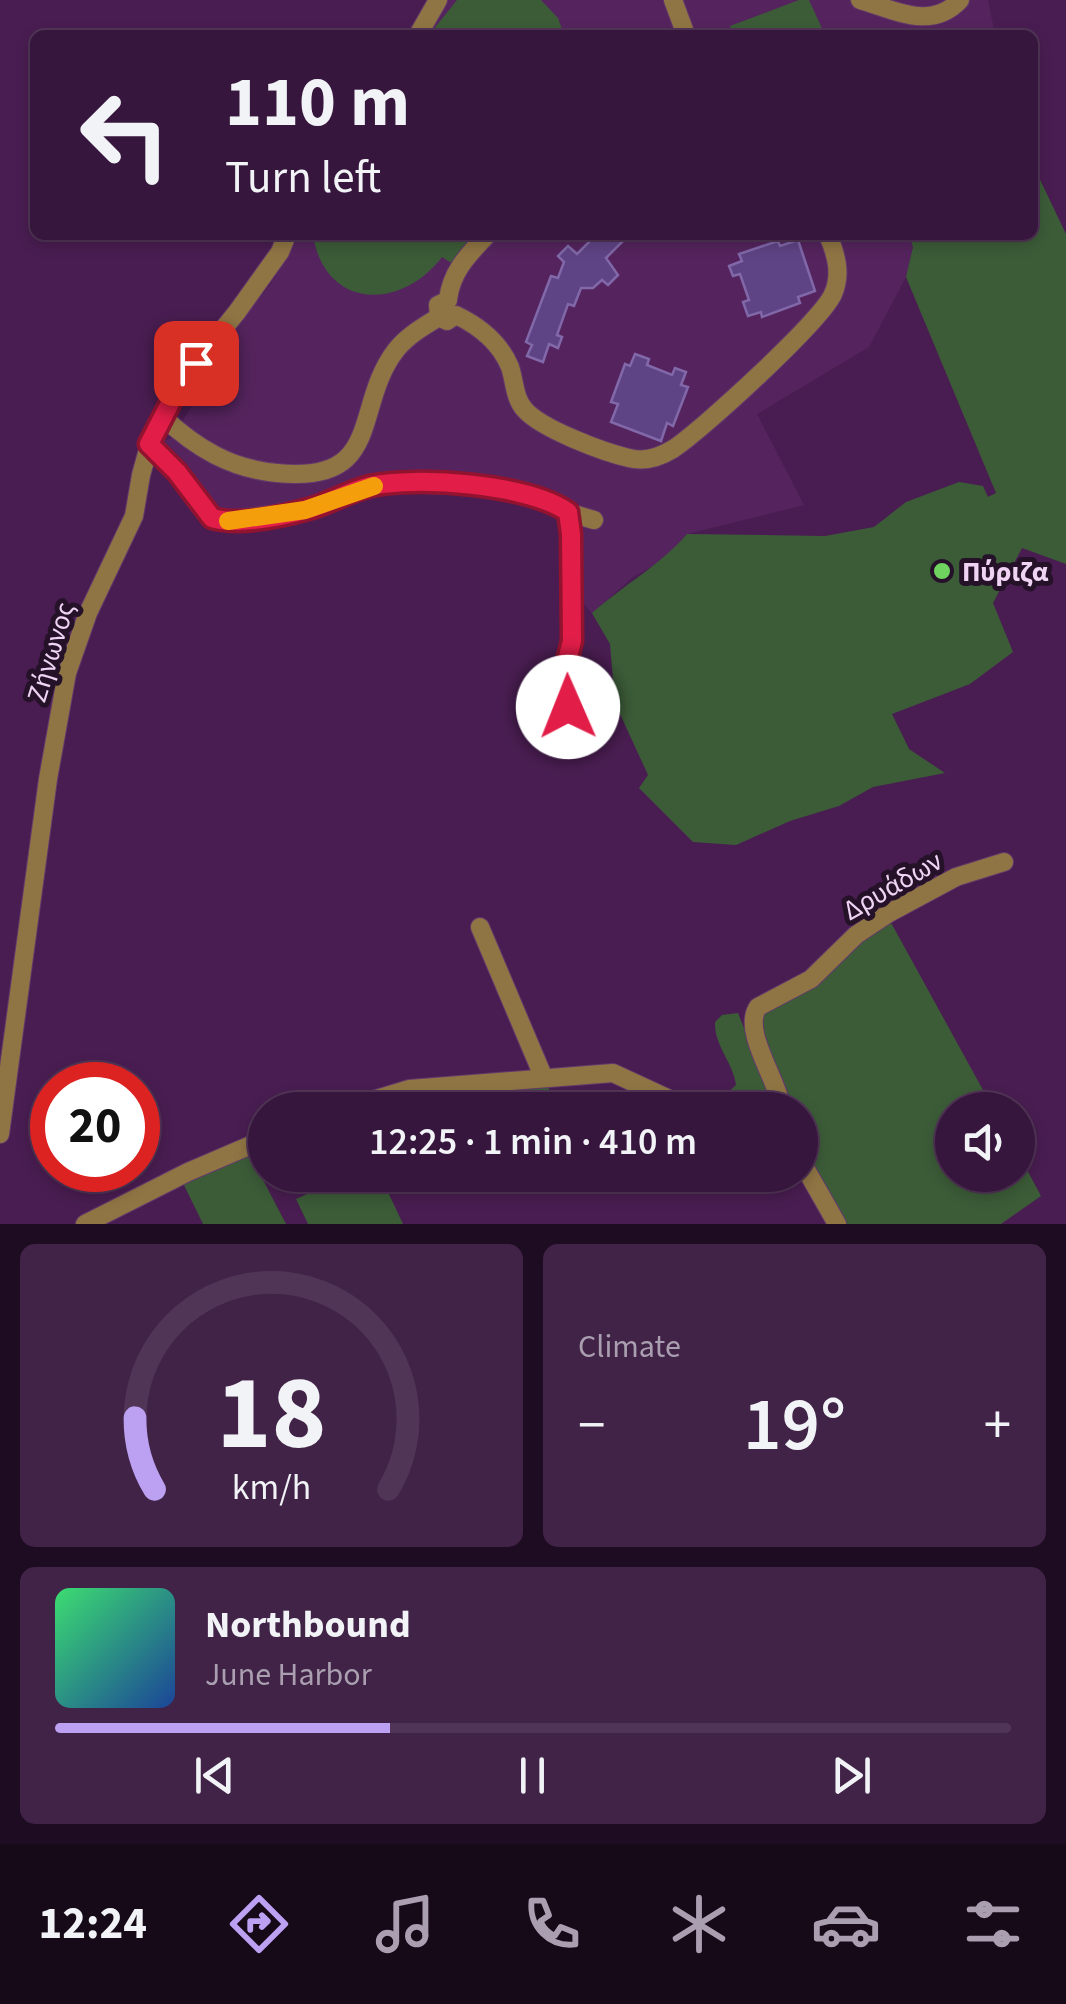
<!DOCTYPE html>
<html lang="en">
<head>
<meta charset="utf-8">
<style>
	body { margin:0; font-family:"Source Sans 3",sans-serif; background:#422348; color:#f1f3f6; height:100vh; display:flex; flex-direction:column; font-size:38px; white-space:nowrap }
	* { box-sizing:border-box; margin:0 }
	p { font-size:32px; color:#aa9fb0 }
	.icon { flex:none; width:55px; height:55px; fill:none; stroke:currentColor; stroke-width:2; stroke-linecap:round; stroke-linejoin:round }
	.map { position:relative; height:1224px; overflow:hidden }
	.panel { display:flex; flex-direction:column; gap:20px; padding:20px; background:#1e0c22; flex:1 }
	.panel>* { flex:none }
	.guide { position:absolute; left:30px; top:30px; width:1008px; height:210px; border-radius:15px; box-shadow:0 5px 15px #0003,0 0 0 2px #513557; background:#37163d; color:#f1f3f6; overflow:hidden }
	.controls { position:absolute; left:935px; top:1092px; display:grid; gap:20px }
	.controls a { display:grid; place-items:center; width:100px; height:100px; border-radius:50%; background:#37163d; box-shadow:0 5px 15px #0003,0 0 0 2px #513557; font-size:50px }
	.speed { position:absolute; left:30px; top:1062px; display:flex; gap:20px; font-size:50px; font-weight:700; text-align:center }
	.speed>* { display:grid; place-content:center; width:130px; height:130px; border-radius:50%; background:#37163d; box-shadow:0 5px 15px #0003,0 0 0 2px #513557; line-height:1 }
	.speed .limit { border:15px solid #d22; background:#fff; color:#111 }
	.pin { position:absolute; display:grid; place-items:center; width:85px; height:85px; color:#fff; margin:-42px; border-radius:20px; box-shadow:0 5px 15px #0006 }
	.me { position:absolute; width:110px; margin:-55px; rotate:359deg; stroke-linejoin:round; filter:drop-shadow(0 0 8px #0008) }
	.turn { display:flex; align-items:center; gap:35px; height:210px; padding:0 30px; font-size:45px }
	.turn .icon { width:130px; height:130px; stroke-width:2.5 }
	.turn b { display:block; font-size:70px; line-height:85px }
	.big { font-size:75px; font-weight:600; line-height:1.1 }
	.panel .widget { flex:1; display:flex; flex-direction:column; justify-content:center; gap:15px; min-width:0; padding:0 35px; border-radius:15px; background:#422348 }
	.panel .dial { align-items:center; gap:0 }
	.dial svg { height:260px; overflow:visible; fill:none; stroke:#513557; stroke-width:7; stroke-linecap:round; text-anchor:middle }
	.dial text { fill:#f1f3f6; stroke:none }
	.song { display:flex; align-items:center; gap:30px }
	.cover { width:120px; height:120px; border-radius:15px; background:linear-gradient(135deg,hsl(140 70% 55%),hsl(220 70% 35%)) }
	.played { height:10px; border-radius:5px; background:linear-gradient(90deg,#bca0f2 35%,#513557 35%) }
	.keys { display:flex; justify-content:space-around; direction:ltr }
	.heat { display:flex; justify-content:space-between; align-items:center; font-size:55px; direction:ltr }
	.panel .tiles { flex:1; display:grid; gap:20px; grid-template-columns:1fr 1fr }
	.widget:last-child { grid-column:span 2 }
	.trip { position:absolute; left:248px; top:1092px; width:570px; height:100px; border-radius:50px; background:#37163d; box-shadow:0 5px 15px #0003,0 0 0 2px #513557; font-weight:600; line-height:100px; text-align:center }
	.tab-bar { display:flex; height:160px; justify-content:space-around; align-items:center; background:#160918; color:#aa9fb0 }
	.tab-bar .icon { width:70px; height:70px }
	.tab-bar .on { color:#bca0f2 }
	.tab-bar b { font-size:45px; color:#f1f3f6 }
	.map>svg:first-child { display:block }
	.built { fill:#55245e }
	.green { fill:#3c5c38 }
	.building { fill:#5f4485; stroke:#8168a9; stroke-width:2.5 }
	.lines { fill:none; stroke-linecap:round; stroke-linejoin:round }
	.minor-casing { stroke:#643a6b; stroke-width:20 }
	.minor { stroke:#907544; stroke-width:18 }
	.route-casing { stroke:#92132f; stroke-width:25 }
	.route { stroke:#e11d48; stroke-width:18 }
	.slow { stroke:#f59e0b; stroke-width:18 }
	.poi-dot { fill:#6fd360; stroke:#251229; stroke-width:4 }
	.labels { text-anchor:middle; stroke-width:10; stroke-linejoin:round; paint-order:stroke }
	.poi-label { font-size:28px; font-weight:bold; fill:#efd4f4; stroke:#251229; text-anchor:start }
	.street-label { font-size:28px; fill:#efd4f4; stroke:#251229 }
</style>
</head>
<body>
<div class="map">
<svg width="1066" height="1224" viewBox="0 0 1066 1224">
	<rect width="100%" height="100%" fill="#491d51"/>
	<!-- built -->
	<g class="built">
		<polygon points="446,0 988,0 995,35 427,35"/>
		<polygon points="300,235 909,235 913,247 906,277 869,347 757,414 804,505 687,534 664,560 633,577 592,613 578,598 576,536 579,510 503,483 388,479 308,504 225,516 212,511 162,446 163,441 172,438 196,399 183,390 270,285"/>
	</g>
	<!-- green -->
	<g class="green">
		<polygon points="457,0 541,0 558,18 564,35 429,35"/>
		<polygon points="799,0 809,0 825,35 734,35 730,26"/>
		<path d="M 1033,165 L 1066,234 L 1066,564 L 1022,548 L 993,603 L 1013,652 L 970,684 L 892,714 L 909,749 L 945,773 L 873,787 L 839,806 L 790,821 L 736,845 L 693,842 L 639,788 L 648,775 L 615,703 L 610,644 L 592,613 C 624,585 660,565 687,534 L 825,536 L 874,527 L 906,502 L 959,482 L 983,486 L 988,497 L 996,493 L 906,277 L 913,247 L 909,235 L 1032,235 Z"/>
		<path d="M 313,235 L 472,235 L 453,264 L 442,257 C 401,311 325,310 313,235 Z"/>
		<polygon points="889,919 994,1110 952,1110 952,1175 1018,1175 1018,1153 1041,1196 1001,1224 843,1224 800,1149 800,1110 787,1110 763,1044 759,1013"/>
		<path d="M 738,1013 L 777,1110 L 722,1108 L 723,1097 L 736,1085 C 733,1062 714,1046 715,1022 L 722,1015 Z"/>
		<polygon points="548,1084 554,1110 361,1110 425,1094"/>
		<polygon points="249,1153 286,1224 203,1224 183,1183"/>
		<polygon points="349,1175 380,1175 403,1224 308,1224 296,1199"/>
	</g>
	<!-- building -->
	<g class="building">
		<polygon points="596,235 629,235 606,258 618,275 608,285 602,280 593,288 581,288 574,306 568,304 557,335 562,337 558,348 549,344 543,362 527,356 532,345 526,342 551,276 558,278 564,262 558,256 568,246 577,254"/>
		<polygon points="798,240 815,291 798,297 800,303 762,317 761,312 748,316 743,302 749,300 740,274 733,276 729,266 742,261 739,254 778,241 780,246"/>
		<polygon points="635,354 649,359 647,365 672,375 675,368 686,372 681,385 688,387 673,426 667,423 661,441 611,422 618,404 611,402 625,364 630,366"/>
	</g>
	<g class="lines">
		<defs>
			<g id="minor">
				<polyline points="673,0 686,35"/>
				<path d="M 860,0 C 895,10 931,31 960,0"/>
				<polyline points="418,35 438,0"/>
				<path d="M 439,317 L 438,305 L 448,300 C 451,272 468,255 487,235"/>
				<path d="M 163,417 C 196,448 231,469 277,473 C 385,484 352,407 396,350 C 407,336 424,326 439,317 L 447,321 L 456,315 C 479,326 500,343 510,367 C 515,382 514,398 525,410 C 542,429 603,452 629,458 C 644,462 660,457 673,449 C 701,431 821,321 833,294 C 842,274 836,254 828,235"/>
				<path d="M 149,444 C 159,453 170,463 178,474 C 190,491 200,515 222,521 L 305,510 L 369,487 L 399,483 L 502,487 L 560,507 L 567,512 L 571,534 L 571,641 L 563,677 L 563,691 L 571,713"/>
				<polyline points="567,512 594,520"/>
				<polyline points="480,927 543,1076"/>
				<polyline points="340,1110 409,1089 613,1073 693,1110"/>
				<path d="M 782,1110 C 779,1081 741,1031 758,1007 L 811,979 L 856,935 L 889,913 L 956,877 L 1004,862"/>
				<polyline points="0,1134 48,779 67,673 88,613 134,516 141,475 153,432 182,380 237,312 280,252 287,235"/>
				<polyline points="800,1159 837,1224"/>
				<polyline points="85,1224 188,1172 265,1139"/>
			</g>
		</defs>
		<!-- minor casing -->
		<use href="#minor" class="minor-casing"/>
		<!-- minor -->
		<use href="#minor" class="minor"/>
	</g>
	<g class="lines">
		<defs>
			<path id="route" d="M 196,363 L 182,380 L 149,444 L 177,472 L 212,518 C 240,526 284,516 312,508 C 331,502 350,491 370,486 C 418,476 528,484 568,512 L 571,534 L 572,641 L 563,677 L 568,707"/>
		</defs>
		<!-- route casing -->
		<use href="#route" class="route-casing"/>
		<!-- route -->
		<use href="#route" class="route"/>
		<!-- slow -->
		<polyline class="slow" points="228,521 305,510 374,486"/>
	</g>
	<!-- markers -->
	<circle class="poi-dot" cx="942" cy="571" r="10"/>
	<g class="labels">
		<!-- poi labels -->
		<g class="poi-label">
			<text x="962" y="581">Πύριζα</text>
		</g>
		<!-- street labels -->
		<g class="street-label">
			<text transform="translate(50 652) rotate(-73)" y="10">Ζήνωνος</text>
			<text transform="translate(892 885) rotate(-30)" y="10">Δρυάδων</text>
		</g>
	</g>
</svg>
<div class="controls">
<a><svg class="icon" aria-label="sound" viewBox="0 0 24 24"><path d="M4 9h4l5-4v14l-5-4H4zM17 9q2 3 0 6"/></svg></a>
</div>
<div class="speed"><div class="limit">20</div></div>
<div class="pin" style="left:196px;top:363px;background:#d93025"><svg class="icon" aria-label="arrive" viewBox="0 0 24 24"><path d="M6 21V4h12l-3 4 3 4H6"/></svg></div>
<svg class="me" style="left:568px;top:707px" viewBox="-20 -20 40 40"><circle r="19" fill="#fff"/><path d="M0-13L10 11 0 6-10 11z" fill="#e11d48"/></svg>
<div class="trip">12:25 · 1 min · 410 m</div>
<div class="guide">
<div class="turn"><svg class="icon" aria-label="left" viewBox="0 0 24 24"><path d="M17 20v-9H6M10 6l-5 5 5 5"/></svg><div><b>110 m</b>Turn left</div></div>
</div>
</div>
<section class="panel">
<div class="tiles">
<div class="widget dial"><svg viewBox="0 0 100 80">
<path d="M14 69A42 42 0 1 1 86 69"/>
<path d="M14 69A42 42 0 0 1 8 47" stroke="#bca0f2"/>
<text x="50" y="56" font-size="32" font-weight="700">18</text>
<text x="50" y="72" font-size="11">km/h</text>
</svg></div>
<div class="widget"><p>Climate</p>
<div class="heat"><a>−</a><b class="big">19°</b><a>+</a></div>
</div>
<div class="widget">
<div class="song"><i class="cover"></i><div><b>Northbound</b><p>June Harbor</p></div></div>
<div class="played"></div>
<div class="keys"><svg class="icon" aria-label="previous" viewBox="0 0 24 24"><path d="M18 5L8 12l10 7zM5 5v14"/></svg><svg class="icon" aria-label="pause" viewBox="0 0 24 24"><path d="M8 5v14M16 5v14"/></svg><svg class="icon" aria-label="next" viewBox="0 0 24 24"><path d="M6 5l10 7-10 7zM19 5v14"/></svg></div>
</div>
</div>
</section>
<nav class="tab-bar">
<b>12:24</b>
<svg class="icon on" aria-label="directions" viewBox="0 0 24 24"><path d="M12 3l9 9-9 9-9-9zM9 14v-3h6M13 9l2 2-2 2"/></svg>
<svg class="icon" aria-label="music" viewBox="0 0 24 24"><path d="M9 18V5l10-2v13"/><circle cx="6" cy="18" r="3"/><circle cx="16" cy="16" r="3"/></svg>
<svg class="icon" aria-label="phone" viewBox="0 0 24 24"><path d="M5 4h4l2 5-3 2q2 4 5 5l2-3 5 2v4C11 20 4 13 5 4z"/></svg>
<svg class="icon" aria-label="climate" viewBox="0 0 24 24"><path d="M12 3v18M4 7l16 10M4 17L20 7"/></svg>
<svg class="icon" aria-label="car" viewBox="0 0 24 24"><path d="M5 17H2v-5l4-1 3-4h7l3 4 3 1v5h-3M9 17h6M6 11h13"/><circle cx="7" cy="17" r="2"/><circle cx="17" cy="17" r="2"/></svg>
<svg class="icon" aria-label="filters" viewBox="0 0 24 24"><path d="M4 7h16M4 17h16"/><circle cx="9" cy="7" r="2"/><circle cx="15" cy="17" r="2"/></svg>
</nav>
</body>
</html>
